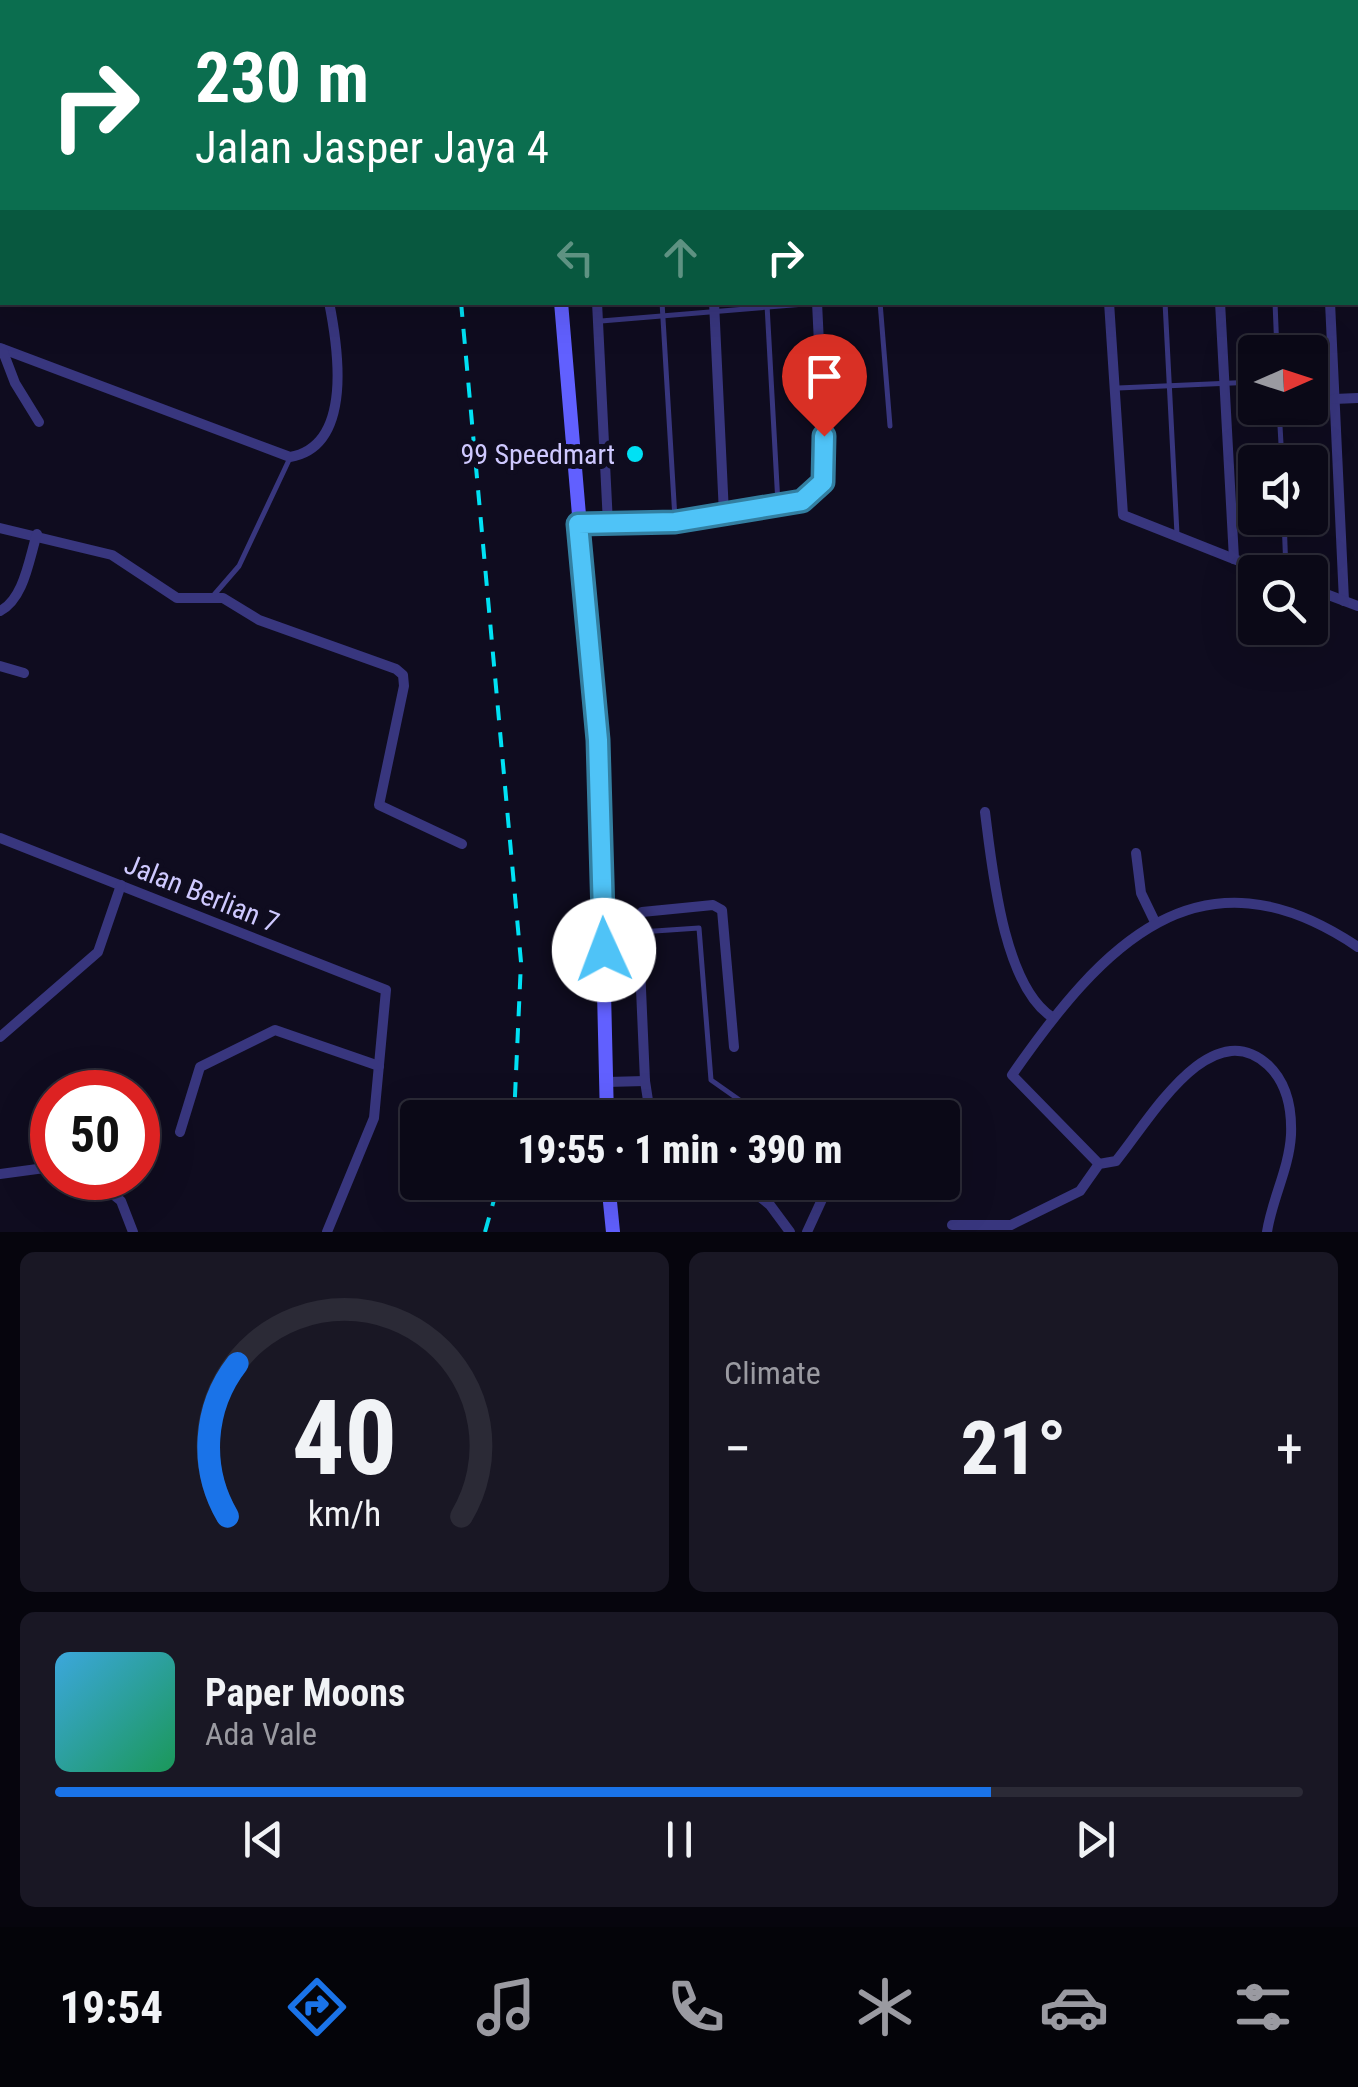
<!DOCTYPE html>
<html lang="en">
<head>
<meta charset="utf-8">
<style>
	body { margin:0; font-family:"Roboto Condensed",sans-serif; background:#191724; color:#f1f3f6; height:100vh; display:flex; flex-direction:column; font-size:38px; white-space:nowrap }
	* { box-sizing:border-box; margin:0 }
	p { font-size:32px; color:#9a9aa1 }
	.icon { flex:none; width:55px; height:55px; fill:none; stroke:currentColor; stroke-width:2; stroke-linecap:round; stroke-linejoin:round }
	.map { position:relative; height:1232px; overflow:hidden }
	.drawer { display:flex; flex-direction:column; gap:20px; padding:20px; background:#06050d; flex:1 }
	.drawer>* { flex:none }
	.banner { position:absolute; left:0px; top:0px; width:1360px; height:305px; box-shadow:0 10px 40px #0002,0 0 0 2px #2b2a36; background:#0b6e4f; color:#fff; overflow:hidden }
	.needle { width:65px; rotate:87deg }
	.tools { position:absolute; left:1238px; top:335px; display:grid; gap:20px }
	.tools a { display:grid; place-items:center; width:90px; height:90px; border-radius:10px; background:#0b0917; box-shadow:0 10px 40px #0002,0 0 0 2px #2b2a36; font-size:50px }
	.speed { position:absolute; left:30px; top:1070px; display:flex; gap:20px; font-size:50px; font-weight:700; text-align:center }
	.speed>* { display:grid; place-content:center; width:130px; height:130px; border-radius:50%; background:#0b0917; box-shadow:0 10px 40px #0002,0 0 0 2px #2b2a36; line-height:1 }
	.speed .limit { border:15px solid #d22; background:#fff; color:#111 }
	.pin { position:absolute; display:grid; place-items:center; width:85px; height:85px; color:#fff; margin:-102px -42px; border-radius:50% 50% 50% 0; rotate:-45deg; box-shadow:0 0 10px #0007 }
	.pin .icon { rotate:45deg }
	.me { position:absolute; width:110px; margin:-55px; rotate:358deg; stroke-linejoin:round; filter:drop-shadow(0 0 8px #0008) }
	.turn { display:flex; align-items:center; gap:35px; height:210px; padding:0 30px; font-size:45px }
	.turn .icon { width:130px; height:130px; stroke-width:2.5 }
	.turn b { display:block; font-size:70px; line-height:85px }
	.lanes { display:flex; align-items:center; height:95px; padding:0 30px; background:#0003; justify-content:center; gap:50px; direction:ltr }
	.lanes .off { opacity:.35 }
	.big { font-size:75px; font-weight:800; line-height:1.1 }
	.drawer .card { flex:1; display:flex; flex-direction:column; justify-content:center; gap:15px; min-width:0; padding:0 35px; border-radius:15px; background:#191724 }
	.drawer .dial { align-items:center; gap:0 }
	.dial svg { height:260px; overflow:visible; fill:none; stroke:#2b2a36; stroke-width:7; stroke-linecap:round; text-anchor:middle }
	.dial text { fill:#f1f3f6; stroke:none }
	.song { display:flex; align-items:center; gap:30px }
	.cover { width:120px; height:120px; border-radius:15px; background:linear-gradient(135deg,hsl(200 70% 55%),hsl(150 70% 35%)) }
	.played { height:10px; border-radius:5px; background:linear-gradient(90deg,#1a73e8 75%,#2b2a36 75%) }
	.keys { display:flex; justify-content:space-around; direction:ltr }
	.heat { display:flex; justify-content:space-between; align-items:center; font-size:55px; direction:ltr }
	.drawer .tiles { flex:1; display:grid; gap:20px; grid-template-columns:1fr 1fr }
	.card:last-child { grid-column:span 2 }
	.trip { position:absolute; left:400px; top:1100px; width:560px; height:100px; border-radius:10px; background:#0b0917; box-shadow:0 10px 40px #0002,0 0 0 2px #2b2a36; font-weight:800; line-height:100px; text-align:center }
	.tab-bar { display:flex; height:160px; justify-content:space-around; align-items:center; background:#040409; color:#9a9aa1 }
	.tab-bar .icon { width:70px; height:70px }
	.tab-bar .active { color:#1a73e8 }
	.tab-bar b { font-size:45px; color:#f1f3f6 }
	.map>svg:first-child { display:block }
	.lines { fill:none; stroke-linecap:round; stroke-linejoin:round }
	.river { stroke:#081c3b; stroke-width:22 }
	.service { stroke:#38367e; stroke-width:5 }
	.minor { stroke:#38367e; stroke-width:10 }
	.secondary { stroke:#6160ff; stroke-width:14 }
	.rail { stroke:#00e1f4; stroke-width:4; stroke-dasharray:15 12; stroke-linecap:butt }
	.route-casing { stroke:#337fa1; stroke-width:25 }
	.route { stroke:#4fc3f7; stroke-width:18 }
	.poi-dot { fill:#00e1f4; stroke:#0f0c1f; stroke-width:4 }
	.labels { text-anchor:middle; stroke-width:10; stroke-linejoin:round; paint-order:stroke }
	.poi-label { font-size:28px; fill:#cfc9ff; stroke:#0f0c1f; text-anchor:end }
	.street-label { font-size:28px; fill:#cfc9ff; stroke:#0f0c1f }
</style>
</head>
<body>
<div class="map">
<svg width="1358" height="1232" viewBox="0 0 1358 1232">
	<rect width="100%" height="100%" fill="#0f0c1f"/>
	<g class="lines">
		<!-- river -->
		<g class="river">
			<polyline points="193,2 195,0"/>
			<polyline points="0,254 2,251"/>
		</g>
		<!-- service -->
		<g class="service">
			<polyline points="618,0 618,2"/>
			<polyline points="662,302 675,519"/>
			<polyline points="880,302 890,426"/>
			<polyline points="1165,302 1177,534"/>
			<polyline points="1275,302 1277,352"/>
			<polyline points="767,305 778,504"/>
			<polyline points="601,321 817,303"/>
			<polyline points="1310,378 1332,376"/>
			<polyline points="1118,388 1255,382"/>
			<polyline points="1279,408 1282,462"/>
			<polyline points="1284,518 1286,572"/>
			<polyline points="213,596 239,566 289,460"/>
			<polyline points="640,932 699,928 711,1080 765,1118"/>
		</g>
		<!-- minor -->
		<g class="minor">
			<polyline points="553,0 553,2"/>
			<polyline points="677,0 677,2"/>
			<polyline points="11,2 12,0"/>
			<polyline points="108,2 110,0"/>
			<polyline points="332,2 332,0"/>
			<polyline points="0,31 2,24"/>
			<polyline points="0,128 2,126"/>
			<polyline points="597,302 608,524"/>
			<polyline points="714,302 724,514"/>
			<polyline points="1109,302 1123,515 1234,559"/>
			<polyline points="1220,302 1234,559 1269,572"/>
			<polyline points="1330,302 1344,601"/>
			<path d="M 0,348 L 290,457 C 354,446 338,347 329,302"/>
			<polyline points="2,349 15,383 39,422"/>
			<polyline points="1334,399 1358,398"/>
			<polyline points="578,524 675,522 803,501 817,491 825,470 817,302"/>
			<polyline points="0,528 112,555 177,598 223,598 259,620 396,669 403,675 404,686 379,805 462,844"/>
			<polyline points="1310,588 1358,606"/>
			<path d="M 0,611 C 24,599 29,559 37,534"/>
			<polyline points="0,666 24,673"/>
			<path d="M 985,812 C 992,867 1003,985 1052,1017"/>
			<polyline points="0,838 386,990 374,1118 327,1232"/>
			<polyline points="1136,853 1141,893 1155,922"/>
			<polyline points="0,1037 98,952 121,885"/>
			<polyline points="607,1082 645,1081"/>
			<polyline points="656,1118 649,1107 645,1081 638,920 642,912 713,905 722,910 734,1047"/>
			<polyline points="180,1132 200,1067 275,1030 379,1066"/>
			<path d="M 1099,1164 L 1012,1075 C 1101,947 1198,839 1358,947"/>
			<polyline points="0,1174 52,1167"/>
			<polyline points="93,1178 121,1201 133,1232"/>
			<polyline points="741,1182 770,1205 790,1232"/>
			<path d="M 952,1225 L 1011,1225 L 1080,1191 L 1099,1164 L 1116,1161 C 1149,1121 1210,1012 1268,1065 C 1287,1083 1292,1110 1291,1135 C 1289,1169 1272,1199 1267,1232"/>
			<polyline points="807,1232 830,1182"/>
		</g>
		<!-- secondary -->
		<g class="secondary">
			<polyline points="525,0 525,2"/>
			<polyline points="561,302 598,740 607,1118"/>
			<polyline points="608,1182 613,1232"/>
		</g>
		<!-- rail -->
		<g class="rail">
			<polyline points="431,0 431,2"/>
			<polyline points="461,302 521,962 514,1118"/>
			<polyline points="485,1232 499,1182"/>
		</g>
	</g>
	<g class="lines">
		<defs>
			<polyline id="route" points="604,950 598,740 578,524 675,522 802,501 823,482 824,436"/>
		</defs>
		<!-- route casing -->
		<use href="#route" class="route-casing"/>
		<!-- route -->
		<use href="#route" class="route"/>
	</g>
	<!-- markers -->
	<circle class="poi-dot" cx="635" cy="454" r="10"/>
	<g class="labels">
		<!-- poi labels -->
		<g class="poi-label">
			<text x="615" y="464">99 Speedmart</text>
		</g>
		<!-- street labels -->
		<g class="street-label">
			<text transform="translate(202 893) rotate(22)" y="10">Jalan Berlian 7</text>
		</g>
	</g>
</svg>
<div class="tools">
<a><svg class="needle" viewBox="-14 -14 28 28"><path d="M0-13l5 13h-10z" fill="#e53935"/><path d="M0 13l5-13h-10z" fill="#9a9aa1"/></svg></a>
<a><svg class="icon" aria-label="sound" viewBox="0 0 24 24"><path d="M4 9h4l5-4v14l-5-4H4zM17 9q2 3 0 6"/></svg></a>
<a><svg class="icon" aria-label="search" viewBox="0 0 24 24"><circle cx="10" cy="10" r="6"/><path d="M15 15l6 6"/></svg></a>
</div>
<div class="speed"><div class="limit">50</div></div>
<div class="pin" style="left:824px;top:436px;background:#d93025"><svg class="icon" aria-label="arrive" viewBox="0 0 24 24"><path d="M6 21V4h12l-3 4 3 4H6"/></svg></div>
<svg class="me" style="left:604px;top:950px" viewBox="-20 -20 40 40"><circle r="19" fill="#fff"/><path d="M0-13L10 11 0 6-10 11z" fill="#4fc3f7"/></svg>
<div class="trip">19:55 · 1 min · 390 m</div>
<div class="banner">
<div class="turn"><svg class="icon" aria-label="right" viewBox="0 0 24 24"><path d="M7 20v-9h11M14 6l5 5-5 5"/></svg><div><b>230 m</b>Jalan Jasper Jaya 4</div></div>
<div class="lanes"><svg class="icon off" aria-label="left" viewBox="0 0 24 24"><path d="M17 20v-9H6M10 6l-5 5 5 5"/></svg><svg class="icon off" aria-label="ahead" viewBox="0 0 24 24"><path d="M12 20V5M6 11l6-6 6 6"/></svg><svg class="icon" aria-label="right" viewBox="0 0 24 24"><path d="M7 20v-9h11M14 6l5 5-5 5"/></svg></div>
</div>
</div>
<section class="drawer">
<div class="tiles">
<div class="card dial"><svg viewBox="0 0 100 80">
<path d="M14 69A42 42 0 1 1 86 69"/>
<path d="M14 69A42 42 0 0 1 17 22" stroke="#1a73e8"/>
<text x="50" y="56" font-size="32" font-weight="700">40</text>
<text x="50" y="72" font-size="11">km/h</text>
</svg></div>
<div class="card"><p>Climate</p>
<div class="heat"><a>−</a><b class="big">21°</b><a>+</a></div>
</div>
<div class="card">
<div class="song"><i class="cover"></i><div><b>Paper Moons</b><p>Ada Vale</p></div></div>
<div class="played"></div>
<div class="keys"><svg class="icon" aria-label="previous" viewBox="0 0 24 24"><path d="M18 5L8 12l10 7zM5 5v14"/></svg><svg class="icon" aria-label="pause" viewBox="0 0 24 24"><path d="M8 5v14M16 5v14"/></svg><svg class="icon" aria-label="next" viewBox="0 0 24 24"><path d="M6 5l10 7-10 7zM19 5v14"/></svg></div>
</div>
</div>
</section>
<nav class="tab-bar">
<b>19:54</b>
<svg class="icon active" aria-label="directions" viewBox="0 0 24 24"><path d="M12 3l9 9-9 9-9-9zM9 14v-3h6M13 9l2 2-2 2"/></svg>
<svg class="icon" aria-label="music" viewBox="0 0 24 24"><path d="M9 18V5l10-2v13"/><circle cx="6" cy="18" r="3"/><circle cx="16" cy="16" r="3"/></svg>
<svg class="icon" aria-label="phone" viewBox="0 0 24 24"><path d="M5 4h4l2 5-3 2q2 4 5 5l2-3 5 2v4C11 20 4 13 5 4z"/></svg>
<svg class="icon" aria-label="climate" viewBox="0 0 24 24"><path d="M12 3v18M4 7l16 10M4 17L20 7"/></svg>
<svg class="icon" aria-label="car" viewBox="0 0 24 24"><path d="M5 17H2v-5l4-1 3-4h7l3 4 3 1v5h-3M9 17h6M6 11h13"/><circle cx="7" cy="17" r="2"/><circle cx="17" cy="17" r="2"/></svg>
<svg class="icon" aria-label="filters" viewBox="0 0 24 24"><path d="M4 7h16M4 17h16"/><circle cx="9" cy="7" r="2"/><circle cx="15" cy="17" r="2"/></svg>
</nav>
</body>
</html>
